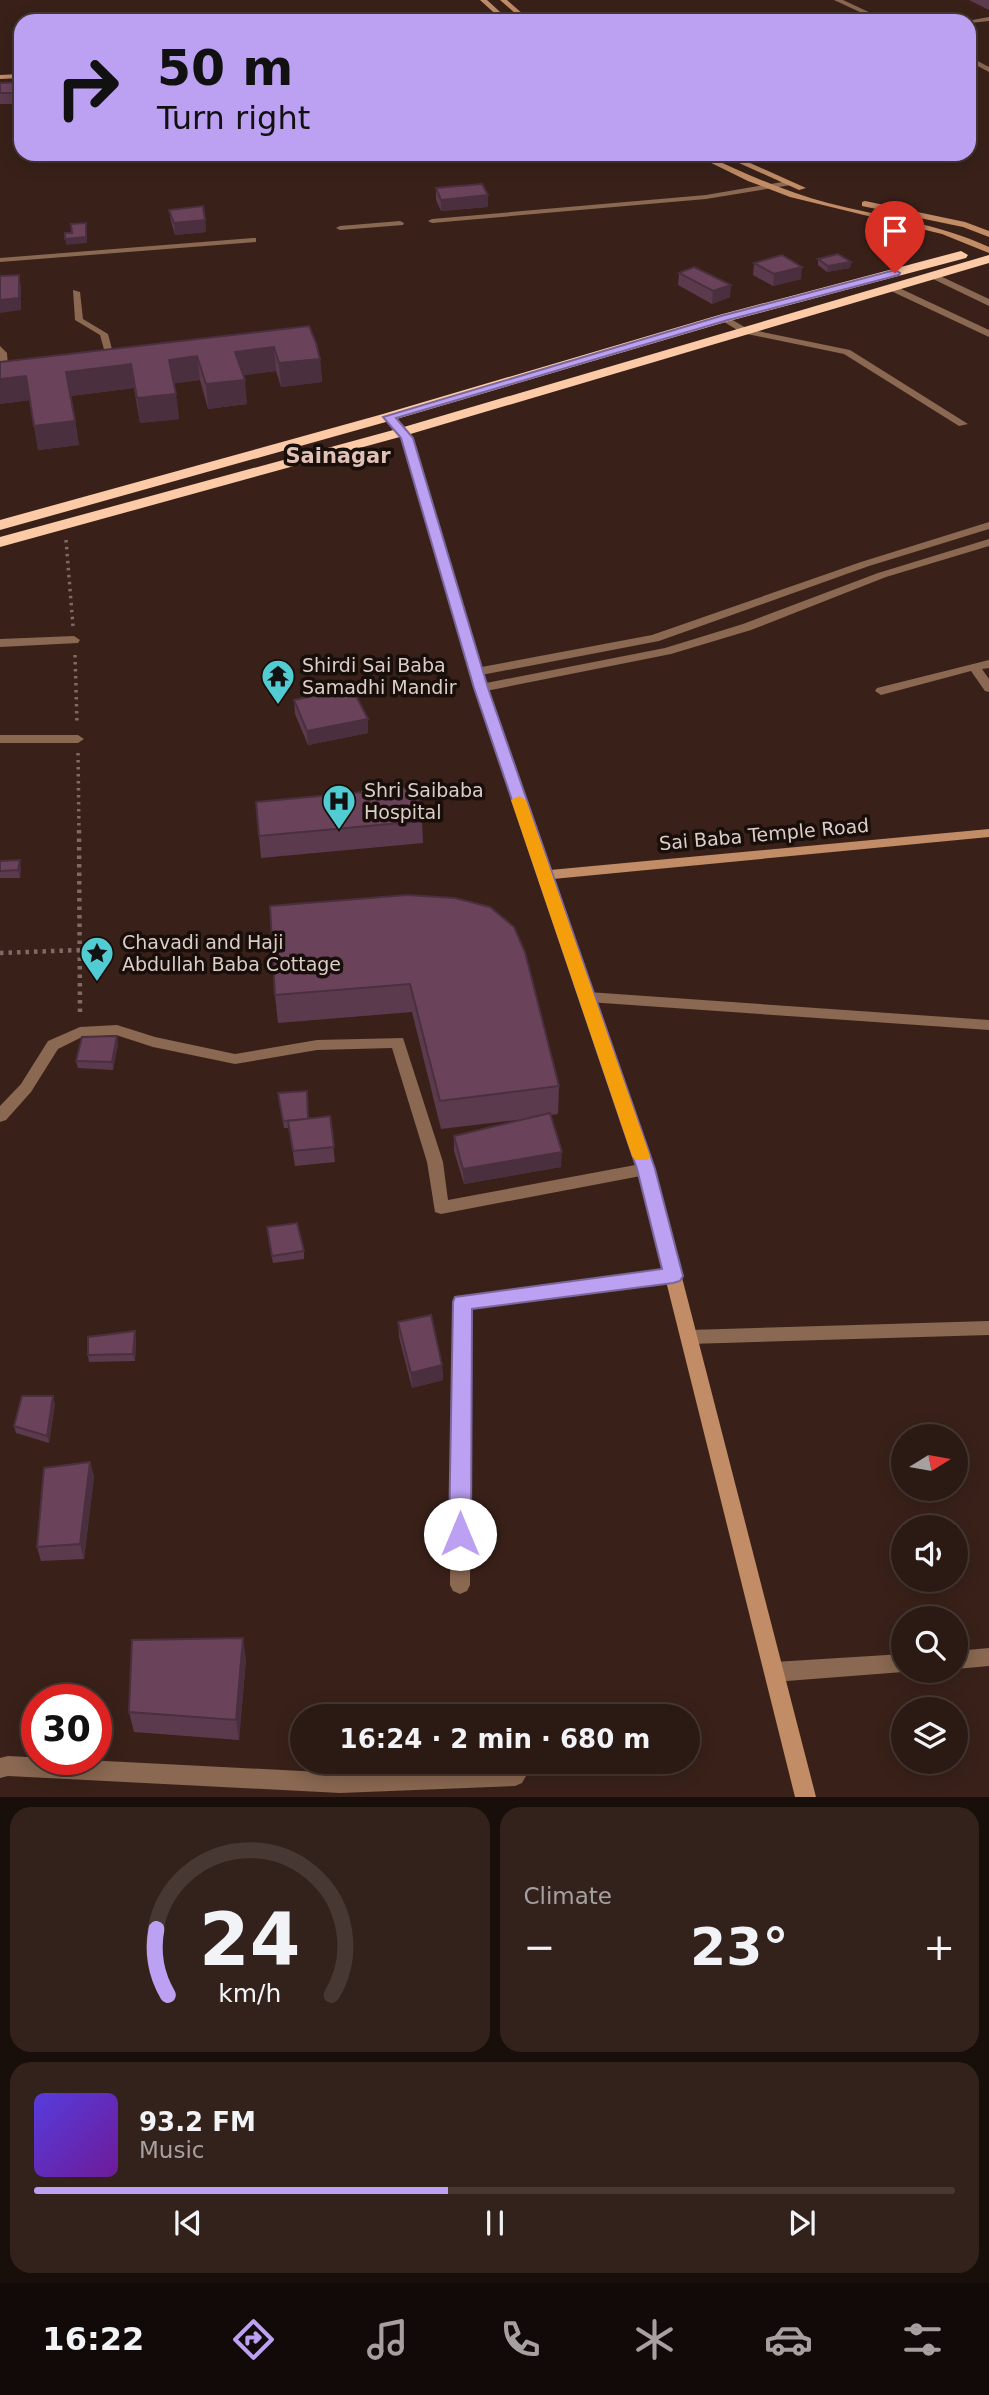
<!DOCTYPE html>
<html lang="en">
<head>
<meta charset="utf-8">
<style>
	body { margin:0; font-family:"DejaVu Sans",sans-serif; background:#33221c; color:#f1f3f6; height:100vh; display:flex; flex-direction:column; font-size:26px; white-space:nowrap }
	* { box-sizing:border-box; margin:0 }
	p { font-size:23px; color:#a6a0a0 }
	.icon { flex:none; width:38px; height:38px; fill:none; stroke:currentColor; stroke-width:2; stroke-linecap:round; stroke-linejoin:round }
	.map { position:relative; height:1797px; overflow:hidden }
	.details { display:flex; flex-direction:column; gap:10px; padding:10px; background:#180e0a; flex:1 }
	.details>* { flex:none }
	.top-card { position:absolute; left:14px; top:14px; width:962px; height:147px; border-radius:21px; box-shadow:0 4px 18px #0003,0 0 0 2px #473833; background:#bca0f2; color:#111; overflow:hidden }
	.needle { width:46px; rotate:79deg }
	.fabs { position:absolute; left:891px; top:1424px; display:grid; gap:14px }
	.fabs a { display:grid; place-items:center; width:77px; height:77px; border-radius:50%; background:#2b1913; box-shadow:0 4px 18px #0003,0 0 0 2px #473833; font-size:35px }
	.speed { position:absolute; left:21px; top:1684px; display:flex; gap:14px; font-size:35px; font-weight:700; text-align:center }
	.speed>* { display:grid; place-content:center; width:91px; height:91px; border-radius:50%; background:#2b1913; box-shadow:0 4px 18px #0003,0 0 0 2px #473833; line-height:1 }
	.speed .limit { border:10px solid #d22; background:#fff; color:#111 }
	.pin { position:absolute; display:grid; place-items:center; width:60px; height:60px; color:#fff; margin:-72px -30px; border-radius:50% 50% 50% 0; rotate:-45deg; box-shadow:0 0 7px #0007 }
	.pin .icon { rotate:45deg }
	.me { position:absolute; width:77px; margin:-38px; rotate:0deg; stroke-linejoin:round; filter:drop-shadow(0 0 5px #0008) }
	.turn { display:flex; align-items:center; gap:24px; height:147px; padding:0 28px; font-size:32px }
	.turn .icon { width:91px; height:91px; stroke-width:2.5 }
	.turn b { display:block; font-size:49px; line-height:60px }
	.big { font-size:52px; font-weight:800; line-height:1.1 }
	.details .widget { flex:1; display:flex; flex-direction:column; justify-content:center; gap:10px; min-width:0; padding:0 24px; border-radius:21px; background:#33221c }
	.details .dial { align-items:center; gap:0 }
	.dial svg { height:182px; overflow:visible; fill:none; stroke:#473833; stroke-width:7; stroke-linecap:round; text-anchor:middle }
	.dial text { fill:#f1f3f6; stroke:none }
	.song { display:flex; align-items:center; gap:21px }
	.cover { width:84px; height:84px; border-radius:10px; background:linear-gradient(135deg,hsl(250 70% 55%),hsl(280 70% 35%)) }
	.played { height:7px; border-radius:4px; background:linear-gradient(90deg,#bca0f2 45%,#473833 45%) }
	.keys { display:flex; justify-content:space-around; direction:ltr }
	.heat { display:flex; justify-content:space-between; align-items:center; font-size:38px; direction:ltr }
	.details .tiles { flex:1; display:grid; gap:10px; grid-template-columns:1fr 1fr }
	.widget:last-child { grid-column:span 2 }
	.trip { position:absolute; left:290px; top:1704px; width:410px; height:70px; border-radius:35px; background:#2b1913; box-shadow:0 4px 18px #0003,0 0 0 2px #473833; font-weight:800; line-height:70px; text-align:center }
	.dock { display:flex; height:112px; justify-content:space-around; align-items:center; background:#110a08; color:#a6a0a0 }
	.dock .icon { width:49px; height:49px }
	.dock .current { color:#bca0f2 }
	.dock b { font-size:32px; color:#f1f3f6 }
	.map>svg:first-child { display:block }
	.lines { fill:none; stroke-linecap:round; stroke-linejoin:round }
	.path-far1 { stroke:#7f6b64; stroke-width:3.5; stroke-dasharray:2.5 4.5; stroke-linecap:butt }
	.path { stroke:#7f6b64; stroke-width:4.5; stroke-dasharray:3.5 5; stroke-linecap:butt }
	.lane { fill:#8a6851; fill-rule:evenodd }
	.street { fill:#8a6851; fill-rule:evenodd }
	.secondary { fill:#c18c66; fill-rule:evenodd }
	.highway { fill:#fccaa7; fill-rule:evenodd }
	.wall { fill:#5b3a4d }
	.shaded-wall { fill:#4a2f3f }
	.building { fill:#6a435a; stroke:#4a2f3f; stroke-width:2 }
	.route { fill:#bca0f2; stroke:#7a689d; stroke-width:2 }
	.slow { fill:#f59e0b }
	.labels { text-anchor:middle; stroke-width:7; stroke-linejoin:round; paint-order:stroke }
	.poi-label { font-size:19px; fill:#ddcdc8; stroke:#180e0a; text-anchor:start }
	.street-label { font-size:19px; fill:#ddcdc8; stroke:#180e0a }
	.far-district-label { font-size:21px; font-weight:bold; fill:#e1c1b6; stroke:#180e0a }
</style>
</head>
<body>
<div class="map">
<svg width="989" height="1797" viewBox="0 0 989 1797">
	<rect width="100%" height="100%" fill="#392119"/>
	<g class="lines">
		<!-- path-far1 -->
		<g class="path-far1">
			<polyline points="66,540 73,626"/>
			<polyline points="75,655 77,723"/>
			<polyline points="78,753 79,832"/>
		</g>
		<!-- path -->
		<g class="path">
			<polyline points="79,830 80,1014"/>
			<polyline points="0,953 80,950"/>
		</g>
		<!-- lane -->
		<g class="lane">
			<polygon points="989,17 989,21 970,23 967,21"/>
			<polygon points="788,181 791,181 791,185 706,199 432,223 428,221 432,219 706,195"/>
			<polygon points="400,221 404,223 403,225 340,230 336,228 340,226"/>
			<polygon points="253,238 256,238 256,242 0,262 0,258"/>
			<polygon points="73,290 80,292 83,319 108,334 113,353 112,355 105,353 100,335 75,320"/>
			<polygon points="0,346 7,353 8,367 4,370 0,367"/>
		</g>
		<!-- street -->
		<g class="street">
			<polygon points="834,0 843,0 888,21 879,21"/>
			<polygon points="970,57 989,67 989,72 970,62"/>
			<polygon points="936,274 989,299 989,306 933,279 933,275"/>
			<polygon points="891,287 897,287 989,330 989,337 891,291"/>
			<polygon points="724,315 748,329 850,350 968,424 959,426 844,354 742,333 721,320 721,316"/>
			<polygon points="989,522 989,529 869,566 659,641 476,676 470,672 476,668 652,635 861,562"/>
			<polygon points="989,539 989,546 886,577 751,630 671,654 481,692 475,688 481,684 665,648 743,624 878,573"/>
			<polygon points="74,636 80,640 78,643 0,647 0,639"/>
			<polygon points="989,660 989,668 982,669 989,679 989,692 985,691 971,671 881,695 875,691 877,688"/>
			<polygon points="0,735 78,735 84,739 78,743 0,743"/>
			<polygon points="588,992 989,1020 989,1030 588,1002 581,997"/>
			<polygon points="117,1025 155,1037 235,1054 317,1040 403,1038 443,1162 448,1200 646,1163 652,1165 654,1169 652,1173 646,1175 441,1214 435,1212 427,1162 392,1048 317,1050 235,1064 153,1047 116,1035 82,1037 58,1049 31,1092 6,1120 0,1122 0,1106 21,1084 48,1041 80,1027"/>
			<polygon points="673,1269 679,1271 682,1276 679,1281 673,1283 471,1308 470,1585 467,1591 460,1594 453,1591 450,1585 453,1302 456,1297"/>
			<polygon points="989,1321 989,1335 689,1344 683,1342 680,1337 683,1332 689,1330"/>
			<polygon points="989,1648 989,1666 956,1669 956,1651"/>
			<polygon points="903,1654 903,1671 906,1671 903,1672 774,1682 767,1679 764,1672 767,1665 774,1662"/>
			<polygon points="8,1756 340,1773 515,1766 522,1769 526,1776 522,1783 515,1786 340,1793 8,1776 0,1778 0,1758"/>
		</g>
		<!-- secondary -->
		<g class="secondary">
			<polygon points="480,0 487,0 510,21 503,21"/>
			<polygon points="500,0 507,0 531,21 524,21"/>
			<polygon points="21,74 21,78 0,79 0,75"/>
			<path d="M 693,154 L 703,154 C 744,173 785,192 828,203 C 883,217 937,223 989,247 L 989,253 L 942,234 L 790,197 L 748,181 Z"/>
			<polygon points="719,154 730,154 806,188 799,190"/>
			<polygon points="865,201 965,222 989,231 989,237 963,227 862,206 862,202"/>
			<polygon points="388,414 392,415 412,438 487,688 550,870 989,829 989,837 553,879 654,1169 816,1797 795,1797 638,1169 475,688 402,439 383,417"/>
		</g>
		<!-- highway -->
		<g class="highway">
			<polygon points="961,251 968,255 966,258 729,321 393,420 0,530 0,520 383,414 719,315"/>
			<polygon points="989,255 989,263 407,435 0,547 0,537 397,429"/>
		</g>
	</g>
	<!-- wall -->
	<g class="wall">
		<polygon points="969,0 989,0 989,10"/>
		<polygon points="21,82 21,104 0,104 0,83"/>
		<polygon points="436,188 488,195 488,207 441,211 436,200"/>
		<polygon points="169,210 205,220 206,232 175,235 171,221"/>
		<polygon points="818,259 851,262 850,268 827,272 818,265"/>
		<polygon points="754,263 801,279 773,286 753,275"/>
		<polygon points="679,273 730,297 712,304 678,285"/>
		<polygon points="309,326 320,359 322,382 281,387 276,371 243,375 247,404 208,409 200,380 174,383 179,419 140,423 134,388 71,396 79,445 38,450 30,400 0,404 0,362"/>
		<polygon points="294,700 368,719 368,733 308,745 295,714"/>
		<polygon points="256,802 422,821 423,843 261,858"/>
		<polygon points="0,861 21,868 20,878 0,878"/>
		<polygon points="407,895 559,1086 558,1114 551,1115 561,1167 464,1184 454,1151 454,1136 525,1119 441,1129 412,1012 278,1023 275,995"/>
		<polygon points="118,1044 113,1070 78,1068 76,1061"/>
		<polygon points="278,1093 308,1118 330,1116 335,1162 295,1166 289,1128 284,1128"/>
		<polygon points="268,1234 304,1251 304,1259 273,1263"/>
		<polygon points="398,1322 442,1365 443,1380 412,1388 399,1337"/>
		<polygon points="136,1339 135,1361 89,1362 88,1355"/>
		<polygon points="55,1403 49,1443 16,1433 14,1426"/>
		<polygon points="90,1462 94,1477 84,1559 41,1561 37,1547"/>
		<polygon points="246,1659 239,1740 134,1732 129,1712"/>
	</g>
	<!-- shaded-wall -->
	<g class="shaded-wall">
		<polygon points="488,195 488,207 441,211 441,200"/>
		<polygon points="205,220 206,232 175,235 174,223"/>
		<polygon points="86,223 87,243 66,245 65,239"/>
		<polygon points="851,262 850,268 827,272 828,266"/>
		<polygon points="802,267 801,279 773,286 774,274"/>
		<polygon points="19,275 21,287 21,310 0,313 0,300"/>
		<polygon points="731,285 730,297 712,304 713,291"/>
		<polygon points="274,347 276,371 238,376 235,352"/>
		<polygon points="197,356 200,380 171,384 169,360"/>
		<polygon points="320,359 322,382 281,387 279,363"/>
		<polygon points="131,364 134,388 70,396 66,372"/>
		<polygon points="26,376 30,400 0,404 0,379"/>
		<polygon points="245,380 247,404 208,409 206,384"/>
		<polygon points="176,394 179,419 140,423 137,398"/>
		<polygon points="75,421 79,445 38,450 34,426"/>
		<polygon points="368,719 368,733 308,745 307,731"/>
		<polygon points="20,860 21,868 20,878 18,870"/>
		<polygon points="117,1036 118,1044 113,1070 112,1062"/>
		<polygon points="562,1152 561,1167 464,1184 463,1169"/>
		<polygon points="135,1331 136,1339 135,1361 133,1354"/>
		<polygon points="442,1365 443,1380 412,1388 411,1373"/>
		<polygon points="53,1396 55,1403 49,1443 47,1436"/>
		<polygon points="90,1462 94,1477 84,1559 80,1544"/>
		<polygon points="243,1638 246,1659 239,1740 236,1720"/>
	</g>
	<!-- building -->
	<g class="building">
		<polygon points="21,82 21,93 0,93 0,83"/>
		<polygon points="482,184 488,195 441,200 436,188"/>
		<polygon points="203,206 205,220 174,223 169,210"/>
		<polygon points="86,223 86,237 65,239 65,233 72,233 71,224"/>
		<polygon points="838,254 851,262 828,266 818,259"/>
		<polygon points="782,255 802,267 774,274 754,263"/>
		<polygon points="694,267 731,285 713,291 679,273"/>
		<polygon points="19,275 19,298 0,300 0,276"/>
		<polygon points="309,326 316,343 320,359 279,363 274,347 235,352 245,380 206,384 197,356 169,360 176,394 137,398 131,364 66,372 75,421 34,426 26,376 0,379 0,362"/>
		<polygon points="352,688 368,719 307,731 294,700"/>
		<polygon points="416,787 422,821 259,836 256,802"/>
		<polygon points="20,860 18,870 0,871 0,861"/>
		<polygon points="407,895 455,898 490,907 514,927 525,952 559,1086 440,1101 410,984 275,995 270,906"/>
		<polygon points="117,1036 112,1062 76,1061 82,1037"/>
		<polygon points="307,1091 308,1119 283,1121 278,1093"/>
		<polygon points="550,1113 562,1152 463,1169 454,1136"/>
		<polygon points="330,1116 334,1147 293,1151 288,1121"/>
		<polygon points="297,1223 304,1251 272,1256 267,1227"/>
		<polygon points="431,1315 442,1365 411,1373 398,1322"/>
		<polygon points="135,1331 133,1354 88,1355 88,1337"/>
		<polygon points="22,1396 53,1396 47,1436 14,1426"/>
		<polygon points="90,1462 80,1544 37,1547 44,1468"/>
		<polygon points="243,1638 236,1720 129,1712 132,1640"/>
	</g>
	<!-- route -->
	<polygon class="route" points="895,270 900,273 899,275 728,320 396,418 413,438 488,688 655,1169 683,1276 680,1281 673,1283 472,1309 471,1534 468,1541 460,1544 452,1541 449,1534 453,1302 455,1297 662,1269 637,1169 474,688 401,438 383,417 721,316"/>
	<!-- slow -->
	<polygon class="slow" points="519,796 526,800 650,1156 648,1160 635,1160 632,1156 511,800"/>
	<!-- icons -->
	<defs>
		<symbol id="temple-pin" viewBox="-11 -11 22 30"><path d="M0 17L-7.5 6A9.5 9.5 0 1 1 7.5 6Z" fill="#51ccd2" stroke="#180e0a"/><path d="M0-6L5-2H3V0L6.5 2.5H4V6H1.5V3h-3V6H-4V2.5H-6.5L-3 0V-2H-5Z" fill="#111"/></symbol>
		<symbol id="hospital-pin" viewBox="-11 -11 22 30"><path d="M0 17L-7.5 6A9.5 9.5 0 1 1 7.5 6Z" fill="#51ccd2" stroke="#180e0a"/><path d="M-5-5h3v3.5h4V-5h3V5h-3V1.5h-4V5h-3Z" fill="#111"/></symbol>
		<symbol id="sight-pin" viewBox="-11 -11 22 30"><path d="M0 17L-7.5 6A9.5 9.5 0 1 1 7.5 6Z" fill="#51ccd2" stroke="#180e0a"/><path d="M0-6L1.8-2.2L6-1.7L2.9 1.2L3.7 5.4L0 3.3L-3.7 5.4L-2.9 1.2L-6-1.7L-1.8-2.2Z" fill="#111"/></symbol>
	</defs>
	<g fill-rule="evenodd">
		<use href="#temple-pin" x="259" y="657" width="38" height="52"/>
		<use href="#hospital-pin" x="320" y="782" width="38" height="52"/>
		<use href="#sight-pin" x="78" y="934" width="38" height="52"/>
	</g>
	<g class="labels">
		<!-- poi labels -->
		<g class="poi-label">
			<text x="302" y="672">Shirdi Sai Baba<tspan x="302" dy="22">Samadhi Mandir</tspan></text>
			<text x="364" y="797">Shri Saibaba<tspan x="364" dy="22">Hospital</tspan></text>
			<text x="122" y="949">Chavadi and Haji<tspan x="122" dy="22">Abdullah Baba Cottage</tspan></text>
		</g>
		<!-- street labels -->
		<g class="street-label">
			<text transform="translate(764 834) rotate(-5)" y="7">Sai Baba Temple Road</text>
		</g>
		<!-- far-district labels -->
		<g class="far-district-label">
			<text x="338" y="463">Sainagar</text>
		</g>
	</g>
</svg>
<div class="fabs">
<a><svg class="needle" viewBox="-14 -14 28 28"><path d="M0-13l5 13h-10z" fill="#e53935"/><path d="M0 13l5-13h-10z" fill="#a6a0a0"/></svg></a>
<a><svg class="icon" aria-label="sound" viewBox="0 0 24 24"><path d="M4 9h4l5-4v14l-5-4H4zM17 9q2 3 0 6"/></svg></a>
<a><svg class="icon" aria-label="search" viewBox="0 0 24 24"><circle cx="10" cy="10" r="6"/><path d="M15 15l6 6"/></svg></a>
<a><svg class="icon" aria-label="layers" viewBox="0 0 24 24"><path d="M12 4l9 5-9 5-9-5zM3 14l9 5 9-5"/></svg></a>
</div>
<div class="speed"><div class="limit">30</div></div>
<div class="pin" style="left:895px;top:273px;background:#d93025"><svg class="icon" aria-label="arrive" viewBox="0 0 24 24"><path d="M6 21V4h12l-3 4 3 4H6"/></svg></div>
<svg class="me" style="left:460px;top:1534px" viewBox="-20 -20 40 40"><circle r="19" fill="#fff"/><path d="M0-13L10 11 0 6-10 11z" fill="#bca0f2"/></svg>
<div class="trip">16:24 · 2 min · 680 m</div>
<div class="top-card">
<div class="turn"><svg class="icon" aria-label="right" viewBox="0 0 24 24"><path d="M7 20v-9h11M14 6l5 5-5 5"/></svg><div><b>50 m</b>Turn right</div></div>
</div>
</div>
<section class="details">
<div class="tiles">
<div class="widget dial"><svg viewBox="0 0 100 80">
<path d="M14 69A42 42 0 1 1 86 69"/>
<path d="M14 69A42 42 0 0 1 9 40" stroke="#bca0f2"/>
<text x="50" y="56" font-size="32" font-weight="700">24</text>
<text x="50" y="72" font-size="11">km/h</text>
</svg></div>
<div class="widget"><p>Climate</p>
<div class="heat"><a>−</a><b class="big">23°</b><a>+</a></div>
</div>
<div class="widget">
<div class="song"><i class="cover"></i><div><b>93.2 FM</b><p>Music</p></div></div>
<div class="played"></div>
<div class="keys"><svg class="icon" aria-label="previous" viewBox="0 0 24 24"><path d="M18 5L8 12l10 7zM5 5v14"/></svg><svg class="icon" aria-label="pause" viewBox="0 0 24 24"><path d="M8 5v14M16 5v14"/></svg><svg class="icon" aria-label="next" viewBox="0 0 24 24"><path d="M6 5l10 7-10 7zM19 5v14"/></svg></div>
</div>
</div>
</section>
<nav class="dock">
<b>16:22</b>
<svg class="icon current" aria-label="directions" viewBox="0 0 24 24"><path d="M12 3l9 9-9 9-9-9zM9 14v-3h6M13 9l2 2-2 2"/></svg>
<svg class="icon" aria-label="music" viewBox="0 0 24 24"><path d="M9 18V5l10-2v13"/><circle cx="6" cy="18" r="3"/><circle cx="16" cy="16" r="3"/></svg>
<svg class="icon" aria-label="phone" viewBox="0 0 24 24"><path d="M5 4h4l2 5-3 2q2 4 5 5l2-3 5 2v4C11 20 4 13 5 4z"/></svg>
<svg class="icon" aria-label="climate" viewBox="0 0 24 24"><path d="M12 3v18M4 7l16 10M4 17L20 7"/></svg>
<svg class="icon" aria-label="car" viewBox="0 0 24 24"><path d="M5 17H2v-5l4-1 3-4h7l3 4 3 1v5h-3M9 17h6M6 11h13"/><circle cx="7" cy="17" r="2"/><circle cx="17" cy="17" r="2"/></svg>
<svg class="icon" aria-label="filters" viewBox="0 0 24 24"><path d="M4 7h16M4 17h16"/><circle cx="9" cy="7" r="2"/><circle cx="15" cy="17" r="2"/></svg>
</nav>
</body>
</html>
